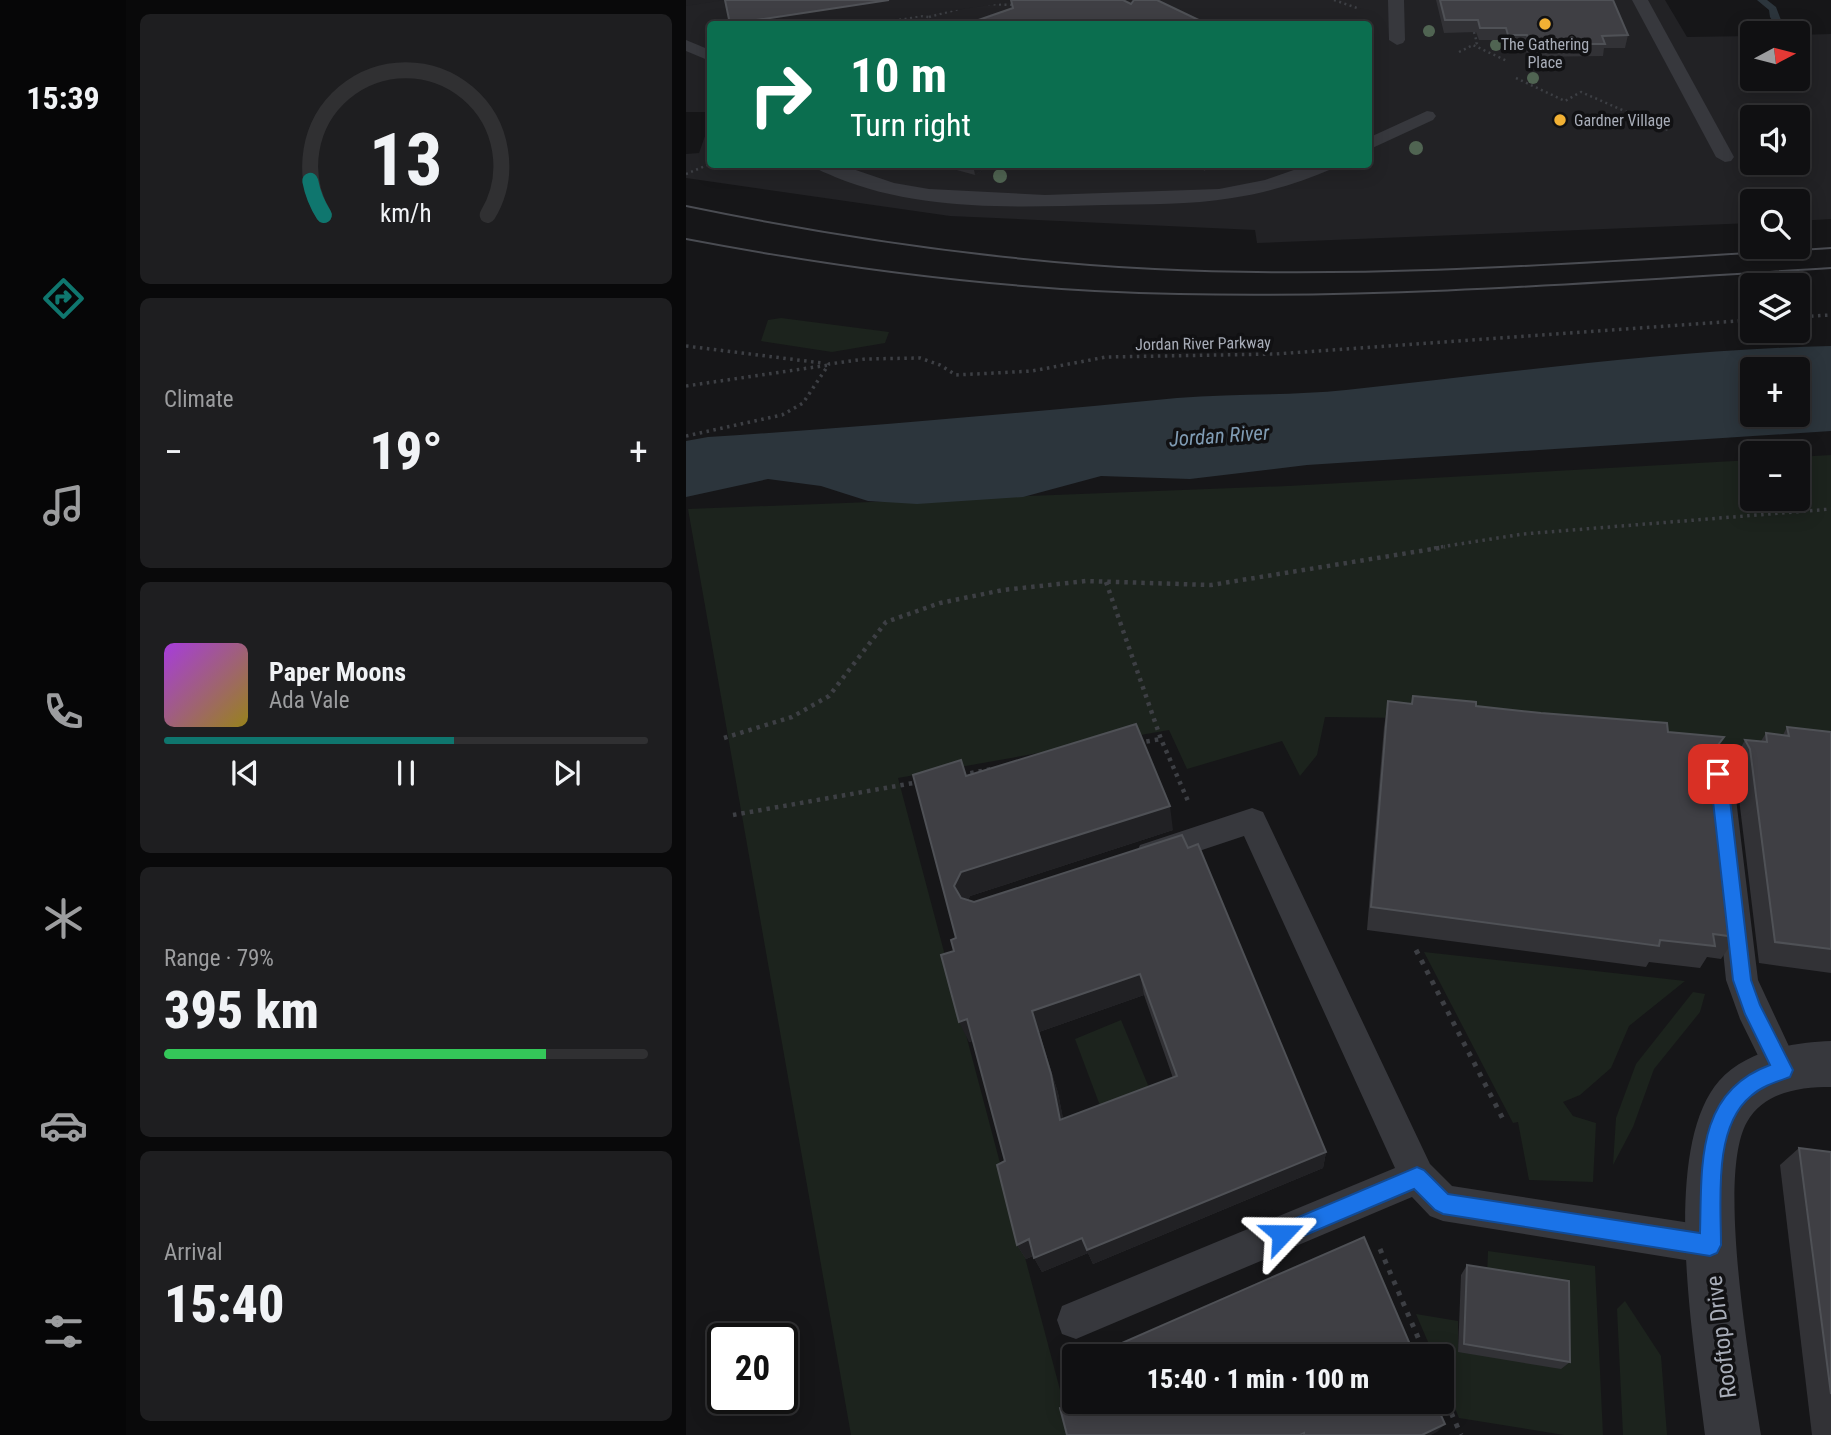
<!DOCTYPE html>
<html lang="en">
<head>
<meta charset="utf-8">
<style>
	body { margin:0; font-family:"Roboto Condensed",sans-serif; background:#1e1e20; color:#f1f3f6; height:100vh; display:flex; flex-direction:column; font-size:26px; white-space:nowrap }
	* { box-sizing:border-box; margin:0 }
	p { font-size:23px; color:#9c9d9f }
	.icon { flex:none; width:38px; height:38px; fill:none; stroke:currentColor; stroke-width:2; stroke-linecap:round; stroke-linejoin:round }
	.map { position:relative; flex:1; overflow:hidden }
	.panel { display:flex; flex-direction:column; gap:14px; padding:14px; background:#09090a; width:560px }
	.panel>* { flex:none }
	.top-card { position:absolute; left:21px; top:21px; width:665px; height:147px; border-radius:7px; box-shadow:0 4px 18px #0003,0 0 0 2px #303032; background:#0b6e4f; color:#fff; overflow:hidden }
	.needle { width:46px; rotate:83deg }
	.controls { position:absolute; left:1054px; top:21px; display:grid; gap:14px }
	.controls a { display:grid; place-items:center; width:70px; height:70px; border-radius:7px; background:#101012; box-shadow:0 4px 18px #0003,0 0 0 2px #303032; font-size:35px }
	.speed { position:absolute; left:21px; top:1323px; display:flex; gap:14px; font-size:35px; font-weight:700; text-align:center }
	.speed>* { display:grid; place-content:center; width:91px; height:91px; border-radius:50%; background:#101012; box-shadow:0 4px 18px #0003,0 0 0 2px #303032; line-height:1 }
	.speed .limit { border:4px solid #111; border-radius:10px; background:#fff; color:#111 }
	.pin { position:absolute; display:grid; place-items:center; width:60px; height:60px; color:#fff; margin:-30px; border-radius:14px; box-shadow:0 4px 10px #0006 }
	.me { position:absolute; width:77px; margin:-38px; rotate:67deg; stroke-linejoin:round; filter:drop-shadow(0 0 5px #0008) }
	.turn { display:flex; align-items:center; gap:24px; height:147px; padding:0 28px; font-size:32px }
	.turn .icon { width:91px; height:91px; stroke-width:2.5 }
	.turn b { display:block; font-size:49px; line-height:60px }
	.big { font-size:52px; font-weight:800; line-height:1.1 }
	.panel .card { flex:1; display:flex; flex-direction:column; justify-content:center; gap:10px; min-width:0; padding:0 24px; border-radius:10px; background:#1e1e20 }
	.panel .dial { align-items:center; gap:0 }
	.dial svg { height:182px; overflow:visible; fill:none; stroke:#303032; stroke-width:7; stroke-linecap:round; text-anchor:middle }
	.dial text { fill:#f1f3f6; stroke:none }
	.song { display:flex; align-items:center; gap:21px }
	.cover { width:84px; height:84px; border-radius:10px; background:linear-gradient(135deg,hsl(280 70% 55%),hsl(50 70% 35%)) }
	.played { height:7px; border-radius:4px; background:linear-gradient(90deg,#0f766e 60%,#303032 60%) }
	.keys { display:flex; justify-content:space-around; direction:ltr }
	.heat { display:flex; justify-content:space-between; align-items:center; font-size:38px; direction:ltr }
	.charge { height:10px; border-radius:5px; background:linear-gradient(90deg,#34c759 79%,#303032 0) }
	.trip { position:absolute; left:376px; top:1344px; width:392px; height:70px; border-radius:7px; background:#101012; box-shadow:0 4px 18px #0003,0 0 0 2px #303032; font-weight:800; line-height:70px; text-align:center }
	main { display:flex; flex:1; min-height:0 }
	.menu { display:flex; flex-direction:column; width:126px; justify-content:space-around; align-items:center; background:#060607; color:#9c9d9f }
	.menu .icon { width:49px; height:49px }
	.menu .selected { color:#0f766e }
	.menu b { font-size:32px; color:#f1f3f6 }
	.map>svg:first-child { display:block }
	.built { fill:#222225; fill-rule:evenodd }
	.green { fill:#1c231d }
	.water { fill:#2c353c; fill-rule:evenodd }
	.lines { fill:none; stroke-linecap:round; stroke-linejoin:round }
	.stream { fill:#2c353c; fill-rule:evenodd }
	.path-far3 { stroke:#3d3f44; stroke-width:2.5; stroke-dasharray:2 3.5; stroke-linecap:butt }
	.path-far2 { stroke:#3d3f44; stroke-width:3.5; stroke-dasharray:2.5 4.5; stroke-linecap:butt }
	.path-far1 { stroke:#3d3f44; stroke-width:4.5; stroke-dasharray:3.5 5; stroke-linecap:butt }
	.path { stroke:#3d3f44; stroke-width:5; stroke-dasharray:4.5 7; stroke-linecap:butt }
	.lane { fill:#37383d; fill-rule:evenodd }
	.street { fill:#37383d; fill-rule:evenodd }
	.tram { stroke:#4a4c52; stroke-width:2 }
	.tree { fill:#506452 }
	.wall { fill:#323236; fill-rule:evenodd }
	.shaded-wall { fill:#212124 }
	.building { fill:#3f3f44; stroke:#4f5156; stroke-width:2; fill-rule:evenodd }
	.route { fill:#1a73e8; stroke:#114b97; stroke-width:2 }
	.poi-dot { fill:#f2b134; stroke:#111113; stroke-width:2.5 }
	.labels { text-anchor:middle; stroke-width:7; stroke-linejoin:round; paint-order:stroke }
	.far-poi-label { font-size:16px; fill:#a8adb8; stroke:#111113 }
	.far-street-label { font-size:16px; fill:#a8adb8; stroke:#111113 }
	.water-label { font-size:21px; font-style:italic; fill:#7f9bb3; stroke:#111113 }
	.near-street-label { font-size:23px; fill:#a8adb8; stroke:#111113 }
</style>
</head>
<body>
<main>
<nav class="menu">
<b>15:39</b>
<svg class="icon selected" aria-label="directions" viewBox="0 0 24 24"><path d="M12 3l9 9-9 9-9-9zM9 14v-3h6M13 9l2 2-2 2"/></svg>
<svg class="icon" aria-label="music" viewBox="0 0 24 24"><path d="M9 18V5l10-2v13"/><circle cx="6" cy="18" r="3"/><circle cx="16" cy="16" r="3"/></svg>
<svg class="icon" aria-label="phone" viewBox="0 0 24 24"><path d="M5 4h4l2 5-3 2q2 4 5 5l2-3 5 2v4C11 20 4 13 5 4z"/></svg>
<svg class="icon" aria-label="climate" viewBox="0 0 24 24"><path d="M12 3v18M4 7l16 10M4 17L20 7"/></svg>
<svg class="icon" aria-label="car" viewBox="0 0 24 24"><path d="M5 17H2v-5l4-1 3-4h7l3 4 3 1v5h-3M9 17h6M6 11h13"/><circle cx="7" cy="17" r="2"/><circle cx="17" cy="17" r="2"/></svg>
<svg class="icon" aria-label="filters" viewBox="0 0 24 24"><path d="M4 7h16M4 17h16"/><circle cx="9" cy="7" r="2"/><circle cx="15" cy="17" r="2"/></svg>
</nav>
<section class="panel">
<div class="card dial"><svg viewBox="0 0 100 80">
<path d="M14 69A42 42 0 1 1 86 69"/>
<path d="M14 69A42 42 0 0 1 8 54" stroke="#0f766e"/>
<text x="50" y="56" font-size="32" font-weight="700">13</text>
<text x="50" y="72" font-size="11">km/h</text>
</svg></div>
<div class="card"><p>Climate</p>
<div class="heat"><a>−</a><b class="big">19°</b><a>+</a></div>
</div>
<div class="card">
<div class="song"><i class="cover"></i><div><b>Paper Moons</b><p>Ada Vale</p></div></div>
<div class="played"></div>
<div class="keys"><svg class="icon" aria-label="previous" viewBox="0 0 24 24"><path d="M18 5L8 12l10 7zM5 5v14"/></svg><svg class="icon" aria-label="pause" viewBox="0 0 24 24"><path d="M8 5v14M16 5v14"/></svg><svg class="icon" aria-label="next" viewBox="0 0 24 24"><path d="M6 5l10 7-10 7zM19 5v14"/></svg></div>
</div>
<div class="card"><p>Range · 79%</p><b class="big">395 km</b><div class="charge"></div></div>
<div class="card"><p>Arrival</p><b class="big">15:40</b></div>
</section>
<div class="map">
<svg width="1145" height="1435" viewBox="0 0 1145 1435">
	<rect width="100%" height="100%" fill="#161618"/>
	<!-- built -->
	<path class="built" d="M 0,0 L 979,0 L 1001,37 L 1066,36 L 1066,79 L 1111,79 L 1111,35 L 1145,34 L 1145,219 L 1111,221 L 1111,201 L 1066,201 L 1066,223 L 571,243 L 569,230 L 264,216 L 0,178 L 0,154 L 13,153 L 24,122 L 24,164 L 682,164 L 682,24 L 24,24 L 24,112 L 0,112 ZM 1066,117 L 1111,117 L 1111,163 L 1066,163 Z"/>
	<!-- green -->
	<g class="green">
		<polygon points="95,318 203,332 199,343 146,352 75,341 82,320"/>
		<polygon points="1145,455 1145,756 1080,748 721,718 639,717 631,755 614,776 596,741 501,769 483,730 212,778 386,1435 165,1435 2,509 602,486 1066,460 1066,499 1111,499 1111,457"/>
		<polygon points="738,952 999,981 943,1026 925,1068 894,1095 877,1102 887,1116 910,1123 907,1182 843,1180 832,1122 827,1123"/>
		<polygon points="1007,992 1019,994 1014,1012 968,1069 947,1127 927,1165 930,1118 950,1064"/>
		<polygon points="435,1020 464,1090 416,1111 389,1039"/>
		<polygon points="802,1251 909,1266 917,1435 878,1435 773,1418 756,1377 756,1356 748,1356 730,1314 772,1321 772,1352 801,1278"/>
		<polygon points="939,1301 975,1356 981,1435 937,1435 931,1309"/>
	</g>
	<!-- water -->
	<path class="water" d="M 1145,346 L 1145,431 L 621,465 L 504,479 L 415,476 L 337,497 L 231,504 L 182,501 L 135,486 L 82,479 L 0,497 L 0,441 L 22,437 C 179,427 335,413 491,398 C 547,393 604,396 660,390 C 821,373 983,350 1145,346 ZM 1066,369 L 1111,369 L 1111,415 L 1066,415 Z"/>
	<g class="lines">
		<!-- stream -->
		<polygon class="stream" points="1071,0 1081,0 1090,7 1100,33 1094,33 1084,17 1083,10"/>
		<!-- path-far3 -->
		<g class="path-far3">
			<polyline points="648,0 674,9"/>
			<polyline points="302,4 328,5"/>
			<polyline points="243,17 273,9"/>
			<polyline points="186,24 235,16 243,17 245,24"/>
			<polyline points="788,32 791,43 787,45 821,61"/>
			<polyline points="773,52 787,45"/>
			<polyline points="830,78 879,101 895,92 982,130"/>
			<polyline points="0,174 24,164"/>
		</g>
		<!-- path-far2 -->
		<g class="path-far2">
			<polyline points="1111,317 1145,315"/>
			<polyline points="0,346 136,363"/>
			<polyline points="0,386 143,365"/>
			<polyline points="0,436 96,415 117,403 143,364 179,359 234,358 254,365 270,375 346,371 420,357 589,354 1066,320"/>
			<polyline points="748,548 837,534 1145,509"/>
		</g>
		<!-- path-far1 -->
		<g class="path-far1">
			<polyline points="420,582 475,739 502,801"/>
			<polyline points="38,738 106,717 143,696 200,622 254,603 317,590 400,581 525,585 759,547"/>
			<polyline points="452,743 475,739"/>
			<polyline points="276,775 305,769"/>
			<polyline points="47,815 233,782"/>
		</g>
		<!-- path -->
		<g class="path">
			<polyline points="730,950 818,1121"/>
			<polyline points="694,1249 740,1356"/>
			<polyline points="756,1392 775,1435"/>
		</g>
		<!-- lane -->
		<g class="lane">
			<polygon points="702,0 718,0 719,40 717,43 711,45 703,40"/>
			<polygon points="946,0 962,0 1048,157 1045,161 1039,162 1030,157"/>
			<polygon points="0,40 24,50 24,61 0,51"/>
			<polygon points="741,111 747,112 750,116 747,120 682,150 682,138"/>
			<path d="M 126,164 L 152,164 L 208,183 L 243,189 L 359,195 L 533,189 L 579,180 L 625,164 L 651,164 L 648,168 C 615,182 582,193 546,198 C 504,205 461,204 418,205 C 329,207 234,212 149,177 C 141,173 132,171 126,164 Z"/>
			<polygon points="1033,762 1043,766 1047,774 1072,980 1114,1070 1109,1082 1097,1087 1085,1082 1054,1019 1040,980 1019,774 1023,766"/>
			<polygon points="566,808 577,812 744,1164 766,1186 1024,1226 1037,1232 1043,1245 1037,1258 1024,1264 757,1221 744,1216 726,1197 390,1339 376,1334 371,1320 376,1306 709,1168 558,836 465,867 454,863 450,854 454,845"/>
		</g>
		<!-- street -->
		<path class="street" d="M 1145,1041 L 1145,1087 C 1113,1087 1078,1092 1061,1122 C 1030,1176 1065,1370 1075,1435 L 1019,1435 C 1009,1349 973,1150 1033,1081 C 1059,1051 1107,1042 1145,1041 Z"/>
		<!-- tram -->
		<g class="tram">
			<path d="M 0,206 C 155,238 311,261 469,269 C 694,280 920,261 1145,248"/>
			<path d="M 0,239 C 163,270 327,291 493,294 C 711,299 928,281 1145,268"/>
		</g>
	</g>
	<!-- trees -->
	<g class="tree">
		<circle cx="743" cy="31" r="6"/>
		<circle cx="810" cy="45" r="6"/>
		<circle cx="847" cy="78" r="6"/>
		<circle cx="730" cy="148" r="7"/>
		<circle cx="314" cy="176" r="7"/>
	</g>
	<!-- wall -->
	<g class="wall">
		<polygon points="750,0 927,0 942,35 939,48 918,48 917,56 842,57 839,47 820,48 818,40 793,40 790,32 758,33"/>
		<polygon points="249,164 306,164 289,175"/>
		<polygon points="508,164 531,164 519,171"/>
		<polygon points="727,696 790,706 982,732 1030,752 1050,937 1035,959 1021,957 1014,968 963,962 960,967 681,930 698,727 702,701 726,704"/>
		<polygon points="1101,727 1145,732 1145,973 1073,963 1050,774 1045,765 1059,740 1075,741 1080,733 1097,735"/>
		<path d="M 280,776 L 487,830 L 284,896 L 282,900 L 288,902 L 496,835 L 640,1152 L 637,1168 L 407,1264 L 402,1253 L 356,1272 L 347,1256 L 340,1259 L 331,1245 L 319,1161 L 287,1041 L 283,1042 L 270,938 ZM 458,995 L 487,1078 L 377,1119 L 372,1093 L 353,1032 Z"/>
		<polygon points="1113,1148 1145,1152 1145,1435 1126,1435 1094,1165"/>
		<polygon points="781,1265 884,1362 875,1369 772,1352 775,1275"/>
	</g>
	<!-- shaded-wall -->
	<g class="shaded-wall">
		<polygon points="0,0 39,0 0,6"/>
		<polygon points="203,0 323,0 324,2 176,24 44,24"/>
		<polygon points="287,164 306,164 289,175"/>
		<polygon points="519,164 531,164 519,171"/>
		<polygon points="484,806 487,830 284,896 278,909 268,886 275,872"/>
		<polygon points="454,974 458,995 353,1032 372,1093 381,1138 374,1120 346,1011"/>
		<polygon points="281,1019 291,1039 283,1042 273,1022"/>
		<polygon points="640,1152 637,1168 407,1264 402,1253 356,1272 348,1258 396,1238"/>
		<polygon points="343,1239 351,1254 340,1259 331,1245"/>
		<polygon points="759,1424 751,1432 745,1435 736,1435"/>
	</g>
	<!-- building -->
	<g class="building">
		<polygon points="39,0 203,0 44,24"/>
		<polygon points="325,0 437,0 445,4 448,0 471,0 521,24 281,24 327,8"/>
		<polygon points="754,0 927,0 942,35 916,36 919,44 844,44 841,35 822,35 820,28 794,28 792,20 759,20"/>
		<polygon points="727,696 790,702 790,706 855,713 981,723 982,732 1038,737 1029,749 1050,937 1027,934 1029,946 974,940 973,946 685,907 702,701 726,704"/>
		<path d="M 450,724 L 484,806 L 275,872 L 268,886 L 275,898 L 288,902 L 496,835 L 502,848 L 512,844 L 640,1152 L 401,1250 L 396,1238 L 348,1258 L 343,1239 L 331,1245 L 311,1165 L 319,1161 L 281,1019 L 273,1022 L 255,955 L 268,951 L 265,940 L 270,938 L 227,775 L 275,760 L 280,776 ZM 454,974 L 491,1076 L 374,1120 L 365,1074 L 346,1011 Z"/>
		<polygon points="1101,727 1145,732 1145,949 1089,942 1064,749 1059,740 1081,742 1080,733 1103,736"/>
		<polygon points="1113,1148 1145,1152 1145,1394"/>
		<polygon points="678,1237 729,1356 433,1356 429,1346"/>
		<polygon points="781,1265 883,1281 884,1362 778,1344"/>
		<polygon points="388,1384 388,1397 386,1385"/>
		<polygon points="388,1401 749,1402 759,1424 736,1435 618,1435 618,1433 614,1435 381,1435 374,1408"/>
	</g>
	<!-- route -->
	<path class="route" d="M 1032,767 L 1038,769 L 1041,774 L 1065,980 L 1074,1005 L 1107,1070 L 1104,1077 C 1090,1082 1076,1086 1065,1096 C 1027,1127 1035,1201 1035,1245 L 1031,1253 L 1024,1256 L 757,1214 L 749,1210 L 728,1189 L 596,1245 L 589,1242 L 586,1234 L 589,1227 L 731,1167 L 738,1170 L 762,1194 L 1014,1233 C 1016,1167 1009,1092 1084,1065 L 1059,1014 L 1047,980 L 1024,774 L 1027,769 Z"/>
	<!-- markers -->
	<g class="poi-dot">
		<circle cx="859" cy="24" r="7"/>
		<circle cx="874" cy="120" r="7"/>
	</g>
	<g class="labels">
		<!-- far-poi labels -->
		<g class="far-poi-label">
			<text x="859" y="50">The Gathering<tspan x="859" dy="18">Place</tspan></text>
			<text x="888" y="126" text-anchor="start">Gardner Village</text>
		</g>
		<!-- far-street labels -->
		<g class="far-street-label">
			<text transform="translate(517 343) rotate(-1)" y="6">Jordan River Parkway</text>
		</g>
		<!-- water labels -->
		<g class="water-label">
			<text transform="translate(533 436) rotate(-4)" y="7">Jordan River</text>
		</g>
		<!-- near-street labels -->
		<g class="near-street-label">
			<text transform="translate(1035 1337) rotate(-97)" y="8">Rooftop Drive</text>
		</g>
	</g>
</svg>
<div class="controls">
<a><svg class="needle" viewBox="-14 -14 28 28"><path d="M0-13l5 13h-10z" fill="#e53935"/><path d="M0 13l5-13h-10z" fill="#9c9d9f"/></svg></a>
<a><svg class="icon" aria-label="sound" viewBox="0 0 24 24"><path d="M4 9h4l5-4v14l-5-4H4zM17 9q2 3 0 6"/></svg></a>
<a><svg class="icon" aria-label="search" viewBox="0 0 24 24"><circle cx="10" cy="10" r="6"/><path d="M15 15l6 6"/></svg></a>
<a><svg class="icon" aria-label="layers" viewBox="0 0 24 24"><path d="M12 4l9 5-9 5-9-5zM3 14l9 5 9-5"/></svg></a>
<a>+</a>
<a>−</a>
</div>
<div class="speed"><div class="limit">20</div></div>
<div class="pin" style="left:1032px;top:774px;background:#d93025"><svg class="icon" aria-label="arrive" viewBox="0 0 24 24"><path d="M6 21V4h12l-3 4 3 4H6"/></svg></div>
<svg class="me" style="left:596px;top:1234px" viewBox="-20 -20 40 40"><path d="M0-17L14 15 0 8-14 15z" fill="#1a73e8" stroke="#fff" stroke-width="4"/></svg>
<div class="trip">15:40 · 1 min · 100 m</div>
<div class="top-card">
<div class="turn"><svg class="icon" aria-label="right" viewBox="0 0 24 24"><path d="M7 20v-9h11M14 6l5 5-5 5"/></svg><div><b>10 m</b>Turn right</div></div>
</div>
</div>
</main>
</body>
</html>
